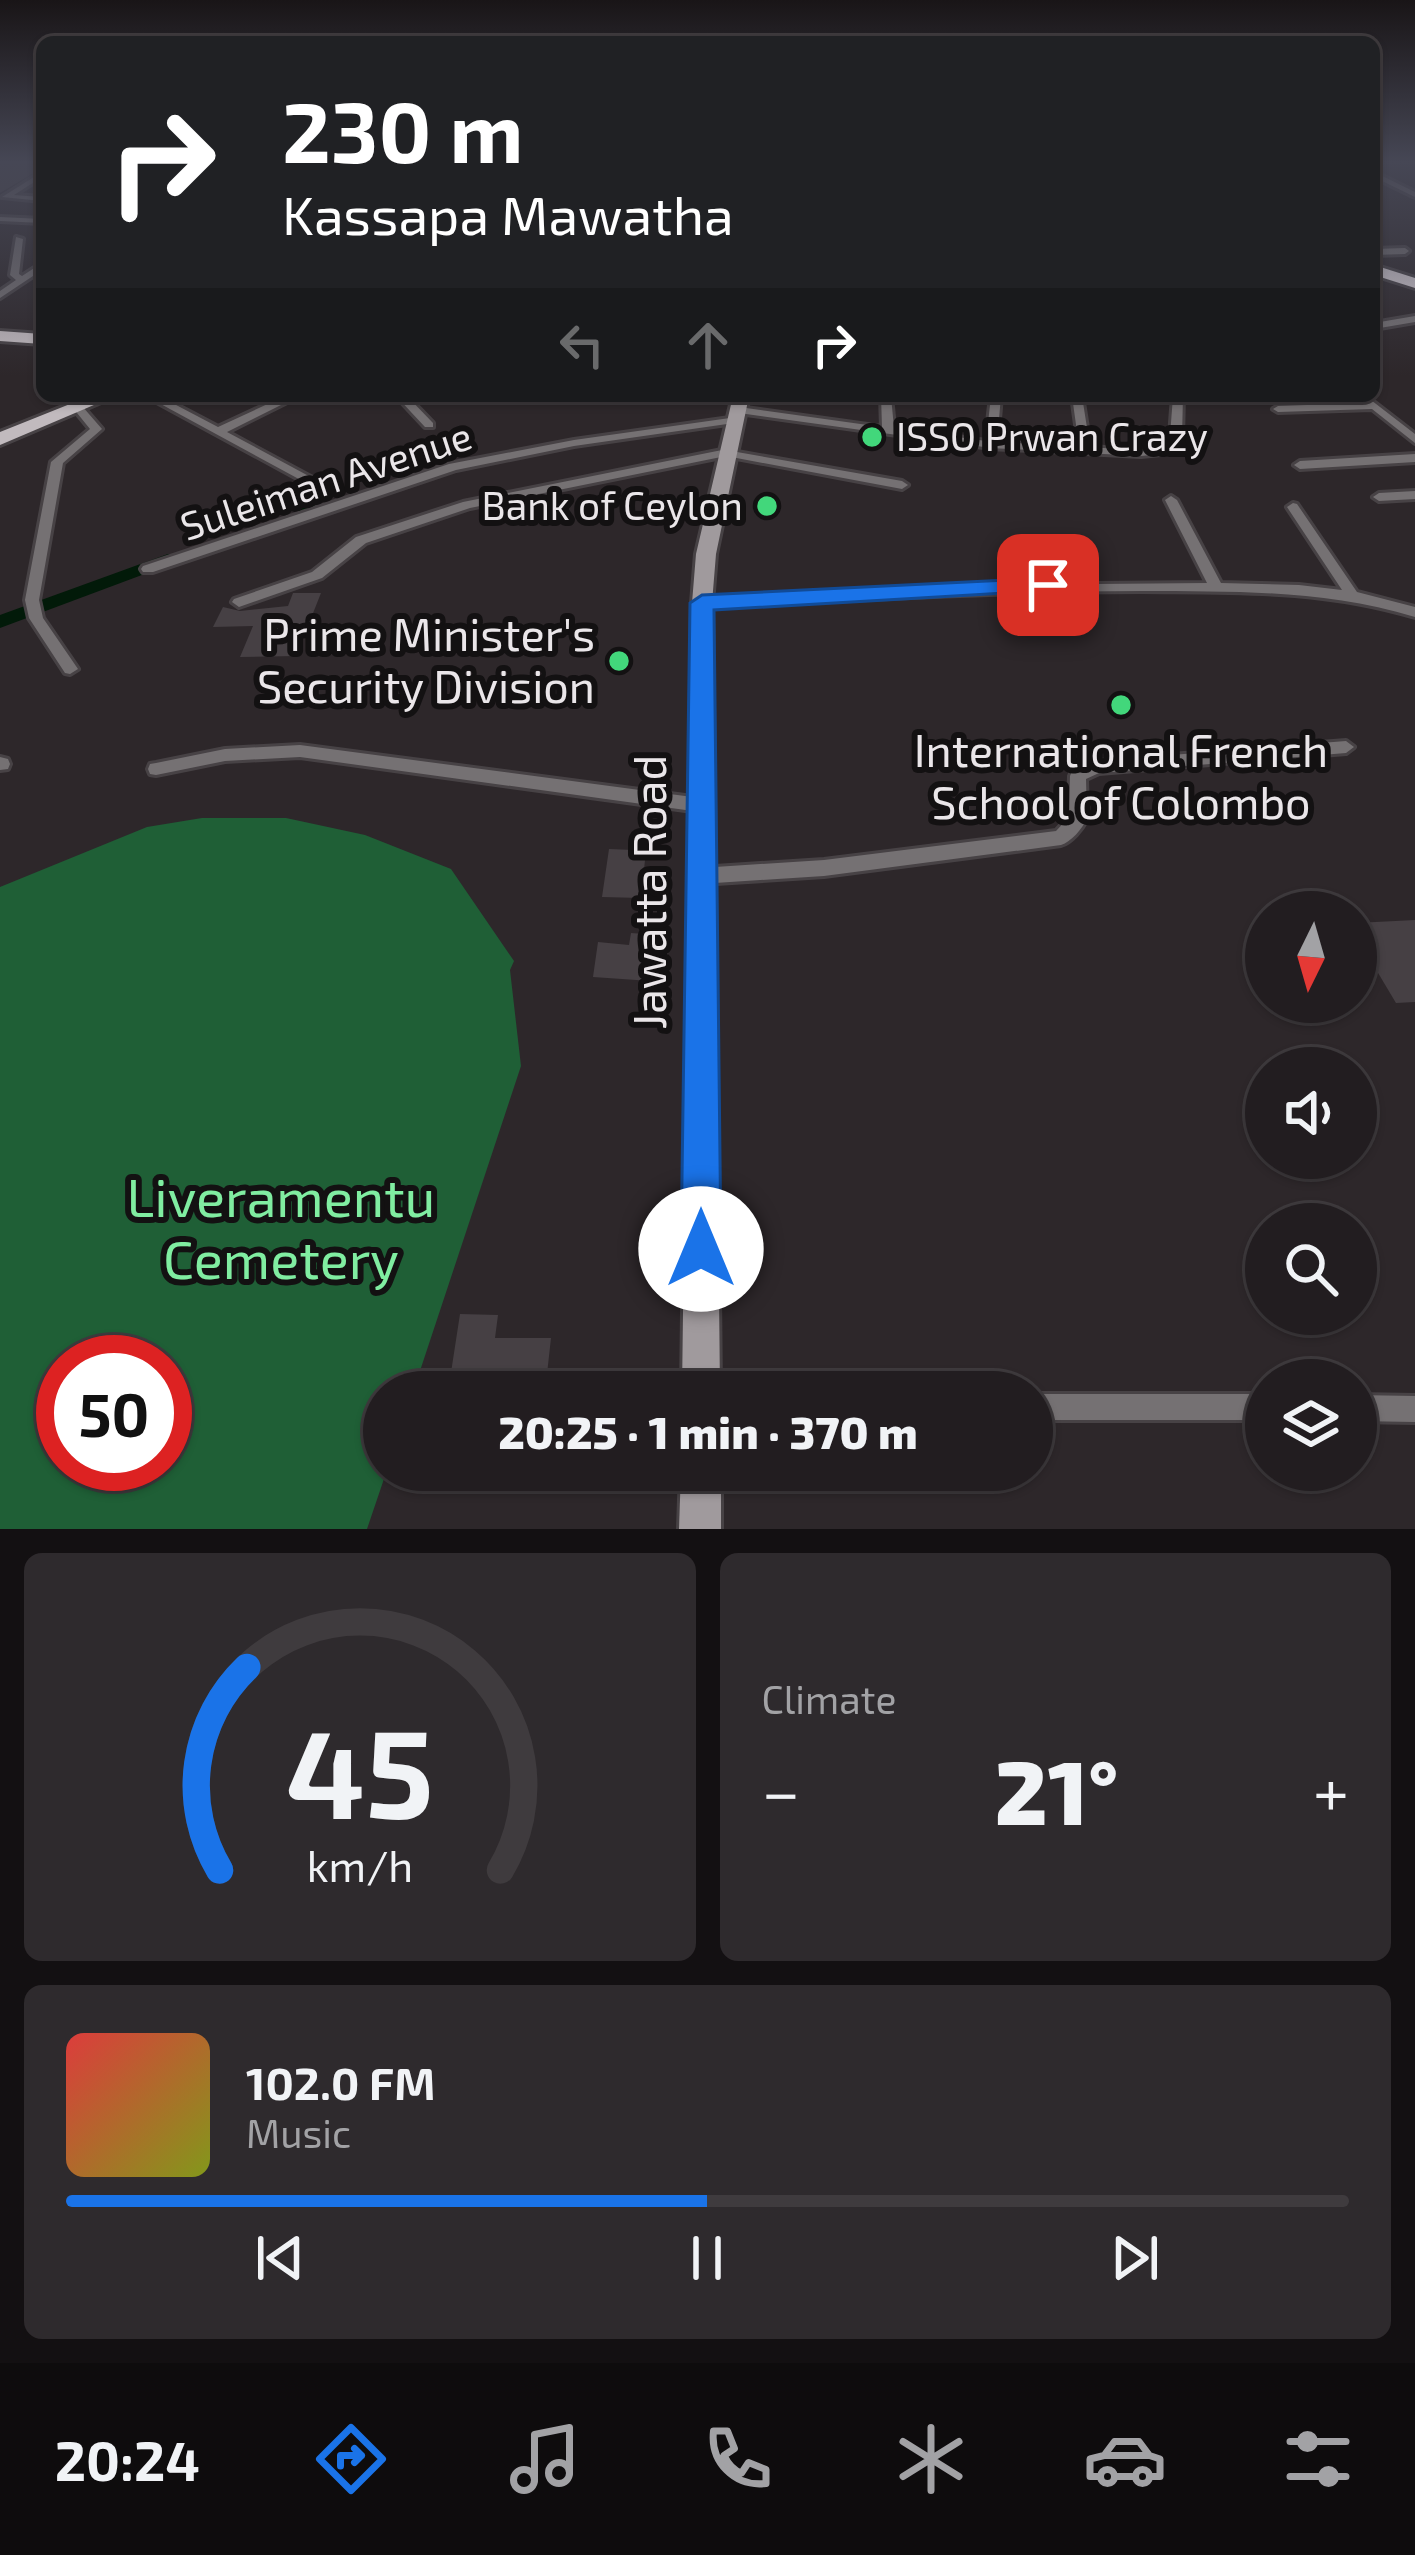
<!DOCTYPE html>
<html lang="en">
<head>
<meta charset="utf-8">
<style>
	body { margin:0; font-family:"Exo 2",sans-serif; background:#2e2a2d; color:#f1f3f6; height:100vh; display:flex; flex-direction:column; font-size:45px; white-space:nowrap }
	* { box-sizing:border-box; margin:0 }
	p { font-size:39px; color:#a2a2a5 }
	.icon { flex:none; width:66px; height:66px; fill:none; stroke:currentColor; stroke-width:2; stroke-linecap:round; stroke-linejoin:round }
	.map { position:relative; height:1529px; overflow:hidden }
	.drawer { display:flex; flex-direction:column; gap:24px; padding:24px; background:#131012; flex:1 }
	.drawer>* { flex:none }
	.banner { position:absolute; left:36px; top:36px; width:1344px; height:366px; border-radius:18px; box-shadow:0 3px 9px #0004,0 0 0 3px #3f3b3e; background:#202124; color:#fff; overflow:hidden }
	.needle { width:78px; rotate:185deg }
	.controls { position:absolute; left:1245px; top:891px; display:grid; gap:24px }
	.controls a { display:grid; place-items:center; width:132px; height:132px; border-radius:50%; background:#221d20; box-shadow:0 3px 9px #0004,0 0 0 3px #3f3b3e; font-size:60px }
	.speed { position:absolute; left:36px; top:1335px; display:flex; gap:24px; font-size:60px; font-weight:700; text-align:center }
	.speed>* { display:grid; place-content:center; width:156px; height:156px; border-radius:50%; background:#221d20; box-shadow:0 3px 9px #0004,0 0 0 3px #3f3b3e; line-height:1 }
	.speed .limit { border:18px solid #d22; background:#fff; color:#111 }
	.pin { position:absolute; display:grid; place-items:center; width:102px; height:102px; color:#fff; margin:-51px; border-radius:24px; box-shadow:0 6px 18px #0006 }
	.me { position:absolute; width:132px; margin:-66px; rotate:0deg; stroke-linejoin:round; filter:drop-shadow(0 0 9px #0008) }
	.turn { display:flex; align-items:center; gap:42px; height:252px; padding:0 48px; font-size:54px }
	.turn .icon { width:156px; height:156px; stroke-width:2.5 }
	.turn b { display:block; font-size:84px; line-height:102px }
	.lanes { display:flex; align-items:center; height:114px; padding:0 48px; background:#0003; justify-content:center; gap:60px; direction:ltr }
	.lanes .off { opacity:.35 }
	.big { font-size:90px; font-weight:800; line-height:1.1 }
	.drawer .widget { flex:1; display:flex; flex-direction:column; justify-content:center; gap:18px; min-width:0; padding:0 42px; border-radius:18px; background:#2e2a2d }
	.drawer .dial { align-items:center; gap:0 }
	.dial svg { height:312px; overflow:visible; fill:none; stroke:#3f3b3e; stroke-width:7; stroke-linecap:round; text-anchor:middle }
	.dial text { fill:#f1f3f6; stroke:none }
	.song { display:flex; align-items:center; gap:36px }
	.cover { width:144px; height:144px; border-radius:18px; background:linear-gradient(135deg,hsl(0 70% 55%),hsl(70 70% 35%)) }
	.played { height:12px; border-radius:6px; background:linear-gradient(90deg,#1a73e8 50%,#3f3b3e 50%) }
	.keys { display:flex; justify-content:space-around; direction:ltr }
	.heat { display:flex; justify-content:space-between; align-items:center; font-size:66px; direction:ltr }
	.drawer .tiles { flex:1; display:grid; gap:24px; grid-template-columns:1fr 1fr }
	.widget:last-child { grid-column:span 2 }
	.trip { position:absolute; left:363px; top:1371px; width:690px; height:120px; border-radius:60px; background:#221d20; box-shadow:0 3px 9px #0004,0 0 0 3px #3f3b3e; font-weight:800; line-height:120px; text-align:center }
	.dock { display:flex; height:192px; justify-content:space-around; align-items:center; background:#0e0c0d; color:#a2a2a5 }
	.dock .icon { width:84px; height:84px }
	.dock .selected { color:#1a73e8 }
	.dock b { font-size:54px; color:#f1f3f6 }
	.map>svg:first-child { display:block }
	.green { fill:#1f5f36; fill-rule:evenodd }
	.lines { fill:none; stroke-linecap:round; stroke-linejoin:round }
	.canal { fill:#021a09; fill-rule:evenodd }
	.building { fill:#464044 }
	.street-casing { stroke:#474245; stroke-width:6 }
	.secondary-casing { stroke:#474245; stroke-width:6 }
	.primary-casing { stroke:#474245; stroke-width:6 }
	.highway-casing { stroke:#474245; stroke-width:6 }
	.street { fill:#757173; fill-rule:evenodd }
	.secondary { fill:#a09a9d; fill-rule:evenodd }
	.primary { fill:#c1babe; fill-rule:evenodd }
	.highway { fill:#dfd7dc; fill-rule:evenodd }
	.route { fill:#1a73e8; stroke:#114b97; stroke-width:3 }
	.poi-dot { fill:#42d77b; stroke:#131112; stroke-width:4.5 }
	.labels { text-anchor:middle; stroke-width:12; stroke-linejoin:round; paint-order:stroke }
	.far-poi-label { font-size:39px; fill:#eae6e9; stroke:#131112; text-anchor:start }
	.far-street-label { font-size:39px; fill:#eae6e9; stroke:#131112 }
	.poi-label { font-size:45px; fill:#eae6e9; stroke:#131112; text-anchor:end }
	.street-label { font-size:45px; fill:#eae6e9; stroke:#131112 }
	.near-park-label { font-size:54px; fill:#80eda1; stroke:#131112 }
</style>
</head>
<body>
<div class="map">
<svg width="1415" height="1529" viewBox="0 0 1415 1529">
	<rect width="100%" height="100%" fill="#2d272a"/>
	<!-- green -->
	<path class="green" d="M 202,818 L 286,818 L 365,835 L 451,869 L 514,961 L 510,970 L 521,1066 L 413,1392 L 384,1392 L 387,1470 L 367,1529 L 0,1529 L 0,887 L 147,827 ZM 63,1362 L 165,1362 L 165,1464 L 63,1464 Z"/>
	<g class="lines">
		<!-- canal -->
		<g class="canal">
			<polygon points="293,483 298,485 315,506 313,516 290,526 278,526 278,520 298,513 299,506 285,488"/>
			<polygon points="168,554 174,555 174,563 0,628 0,615"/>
		</g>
	</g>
	<!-- building -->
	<g class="building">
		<polygon points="0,162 42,162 42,168 0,193"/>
		<polygon points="293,593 321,593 296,656 240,657 253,626 213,627 223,607 240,611 288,606"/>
		<polygon points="609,849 633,850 632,860 645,860 641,898 602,897"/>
		<polygon points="1415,920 1415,1002 1396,1003 1356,936 1356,923"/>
		<polygon points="631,933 670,936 665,982 593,977 598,942 629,945"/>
		<polygon points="460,1314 498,1315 495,1338 551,1338 545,1392 448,1392"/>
	</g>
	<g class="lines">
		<defs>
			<g id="street">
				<polygon points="42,172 42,177 14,195 42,197 42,201 2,197"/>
				<polygon points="1374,172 1415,192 1415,197 1374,177"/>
				<polygon points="0,217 42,219 42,223 0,221"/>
				<polygon points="16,237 23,239 19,274 22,276 42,263 42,270 0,298 0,291 16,280 10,275"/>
				<polygon points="1374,249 1405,248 1409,251 1405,254 1374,255"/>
				<polygon points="1415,316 1415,322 1374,329 1374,323"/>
				<polygon points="146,396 159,396 218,427 285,396 299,396 227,432 331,488 325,492 321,491"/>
				<polygon points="396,396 407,396 433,423 433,427 425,427"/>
				<path d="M 881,396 L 891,396 L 894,428 L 986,441 L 991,396 L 1001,396 L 997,442 L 1079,446 L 1072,396 L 1082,396 L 1090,447 C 1119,448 1148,457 1170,436 L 1173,396 L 1183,396 L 1182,437 L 1161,454 L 1141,456 L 991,448 L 739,413 L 734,410 L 739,407 L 882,427 Z"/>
				<polygon points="1367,397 1415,434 1415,443 1372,409 1278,412 1273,409 1278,406 1364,403 1362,400"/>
				<polygon points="78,405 82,406 102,429 63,463 39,600 43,618 78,669 70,674 65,673 29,618 25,600 51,462 90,429 73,408"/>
				<polygon points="737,417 743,420 741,422 574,446 456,470 153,572 143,572 141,569 143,566 449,464 574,440"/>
				<polygon points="732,448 737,452 902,481 908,485 902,489 726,456 470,508 366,543 322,578 239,607 232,602 234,599 312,572 356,537 463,502"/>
				<polygon points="1415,454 1415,462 1300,469 1294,465 1300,461"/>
				<polygon points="1415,491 1415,499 1379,501 1373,497 1379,493"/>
				<path d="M 1171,496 L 1177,500 L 1221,583 L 1299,585 L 1342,590 L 1287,507 L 1293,503 L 1297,504 L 1357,592 L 1415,607 L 1415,617 C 1322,589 1238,592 1142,591 C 995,591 849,600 702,608 L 695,603 L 702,598 L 1000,585 L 1207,583 L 1165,500 Z"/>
				<path d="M 1346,741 L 1354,747 L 1346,753 L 1099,773 L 1086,779 L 1087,819 C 1082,829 1071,842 1061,845 L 824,876 L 700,884 L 694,882 L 691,876 L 694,870 L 700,868 L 824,860 L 1056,831 L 1069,817 L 1070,776 L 1072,771 L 1096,761 Z"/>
				<polygon points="300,745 700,798 706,800 709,805 706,810 700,812 300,757 225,761 156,775 150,774 148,769 150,764 156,763 225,749"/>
				<polygon points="0,757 8,759 10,764 8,769 0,770"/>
				<rect x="1032" y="1394" width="234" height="26"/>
				<polygon points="1356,1395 1415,1396 1415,1422 1356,1421"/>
			</g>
			<g id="secondary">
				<polygon points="733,396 749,396 716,554 712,603 720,1392 682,1392 692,603 696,554"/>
				<polygon points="681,1470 721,1470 721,1529 679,1529"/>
			</g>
			<g id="primary">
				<polygon points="0,331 42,334 42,344 0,341"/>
				<polygon points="90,396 115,396 0,445 0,432"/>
			</g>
			<polygon id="highway" points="1374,265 1415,278 1415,288 1374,275"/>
		</defs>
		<!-- street casing -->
		<use href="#street" class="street-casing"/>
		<!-- secondary casing -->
		<use href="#secondary" class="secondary-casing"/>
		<!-- primary casing -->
		<use href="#primary" class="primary-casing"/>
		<!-- highway casing -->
		<use href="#highway" class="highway-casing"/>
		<!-- street -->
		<use href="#street" class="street"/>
		<!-- secondary -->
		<use href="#secondary" class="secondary"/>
		<!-- primary -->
		<use href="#primary" class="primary"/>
		<!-- highway -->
		<use href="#highway" class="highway"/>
	</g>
	<!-- sky -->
	<linearGradient id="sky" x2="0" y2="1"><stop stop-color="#191517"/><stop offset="0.43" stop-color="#464755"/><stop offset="1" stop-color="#464755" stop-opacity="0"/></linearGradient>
	<rect width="1415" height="376" fill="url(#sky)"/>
	<!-- route -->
	<polygon class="route" points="1048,578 1060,585 1056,590 714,610 721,1249 715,1263 701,1269 687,1263 681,1249 690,603 702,595"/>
	<!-- markers -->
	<g class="poi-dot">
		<circle cx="872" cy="437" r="12"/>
		<circle cx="767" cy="506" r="12"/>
		<circle cx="619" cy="661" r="12"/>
		<circle cx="1121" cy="705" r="12"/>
	</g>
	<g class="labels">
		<!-- far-poi labels -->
		<g class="far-poi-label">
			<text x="896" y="451">ISSO Prwan Crazy</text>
			<text x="743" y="520" text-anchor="end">Bank of Ceylon</text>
		</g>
		<!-- far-street labels -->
		<g class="far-street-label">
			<text transform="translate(326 481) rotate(-18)" y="14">Suleiman Avenue</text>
		</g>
		<!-- poi labels -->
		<g class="poi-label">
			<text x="595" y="651">Prime Minister's<tspan x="595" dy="52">Security Division</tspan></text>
			<text x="1121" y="767" text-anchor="middle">International French<tspan x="1121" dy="52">School of Colombo</tspan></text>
		</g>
		<!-- street labels -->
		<g class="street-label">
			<text transform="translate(650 892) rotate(-90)" y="16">Jawatta Road</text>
		</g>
		<!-- near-park labels -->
		<g class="near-park-label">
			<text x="281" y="1217">Liveramentu<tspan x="281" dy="62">Cemetery</tspan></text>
		</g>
	</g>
</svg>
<div class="controls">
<a><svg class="needle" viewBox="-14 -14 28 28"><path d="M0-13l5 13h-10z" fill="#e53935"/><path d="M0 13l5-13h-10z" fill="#a2a2a5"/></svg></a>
<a><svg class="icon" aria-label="sound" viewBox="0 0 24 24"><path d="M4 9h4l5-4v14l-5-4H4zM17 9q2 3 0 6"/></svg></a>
<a><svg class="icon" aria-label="search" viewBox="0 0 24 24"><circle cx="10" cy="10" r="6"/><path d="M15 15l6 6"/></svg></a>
<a><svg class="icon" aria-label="layers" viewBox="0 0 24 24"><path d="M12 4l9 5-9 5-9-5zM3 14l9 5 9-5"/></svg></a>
</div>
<div class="speed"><div class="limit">50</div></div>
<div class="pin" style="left:1048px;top:585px;background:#d93025"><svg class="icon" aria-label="arrive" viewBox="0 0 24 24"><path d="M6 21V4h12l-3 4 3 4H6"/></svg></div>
<svg class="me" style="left:701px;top:1249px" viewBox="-20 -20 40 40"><circle r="19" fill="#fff"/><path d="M0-13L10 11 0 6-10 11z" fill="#1a73e8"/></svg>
<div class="trip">20:25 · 1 min · 370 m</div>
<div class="banner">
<div class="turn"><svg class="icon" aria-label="right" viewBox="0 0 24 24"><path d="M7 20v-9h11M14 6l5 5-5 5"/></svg><div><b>230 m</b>Kassapa Mawatha</div></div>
<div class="lanes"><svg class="icon off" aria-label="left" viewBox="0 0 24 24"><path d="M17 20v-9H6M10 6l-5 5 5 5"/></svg><svg class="icon off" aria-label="ahead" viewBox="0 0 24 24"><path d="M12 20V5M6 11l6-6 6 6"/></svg><svg class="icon" aria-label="right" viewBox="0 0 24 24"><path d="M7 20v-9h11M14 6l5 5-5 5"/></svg></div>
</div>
</div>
<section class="drawer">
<div class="tiles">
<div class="widget dial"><svg viewBox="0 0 100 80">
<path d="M14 69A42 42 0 1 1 86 69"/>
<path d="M14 69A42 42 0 0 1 21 17" stroke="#1a73e8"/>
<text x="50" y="56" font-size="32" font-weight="700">45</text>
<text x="50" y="72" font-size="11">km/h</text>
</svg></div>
<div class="widget"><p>Climate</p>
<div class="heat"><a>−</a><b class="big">21°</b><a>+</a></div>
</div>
<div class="widget">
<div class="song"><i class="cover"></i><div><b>102.0 FM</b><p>Music</p></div></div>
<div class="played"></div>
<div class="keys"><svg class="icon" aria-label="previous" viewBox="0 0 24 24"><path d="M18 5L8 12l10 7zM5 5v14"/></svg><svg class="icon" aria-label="pause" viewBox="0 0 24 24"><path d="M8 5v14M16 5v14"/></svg><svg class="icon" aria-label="next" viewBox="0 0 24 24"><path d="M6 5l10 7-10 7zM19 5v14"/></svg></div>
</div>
</div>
</section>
<nav class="dock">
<b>20:24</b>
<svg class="icon selected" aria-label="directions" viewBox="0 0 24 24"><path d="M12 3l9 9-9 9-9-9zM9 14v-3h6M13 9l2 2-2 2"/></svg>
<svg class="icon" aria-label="music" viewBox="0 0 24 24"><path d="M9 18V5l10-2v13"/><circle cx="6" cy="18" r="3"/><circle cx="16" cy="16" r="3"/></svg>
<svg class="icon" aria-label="phone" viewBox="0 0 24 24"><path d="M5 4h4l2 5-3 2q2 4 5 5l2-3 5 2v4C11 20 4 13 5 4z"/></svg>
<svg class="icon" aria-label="climate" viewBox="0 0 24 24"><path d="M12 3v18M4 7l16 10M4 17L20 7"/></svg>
<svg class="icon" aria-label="car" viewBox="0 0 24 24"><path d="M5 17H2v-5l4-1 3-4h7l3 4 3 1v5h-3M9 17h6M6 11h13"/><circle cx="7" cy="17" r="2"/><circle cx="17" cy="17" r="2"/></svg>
<svg class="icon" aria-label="filters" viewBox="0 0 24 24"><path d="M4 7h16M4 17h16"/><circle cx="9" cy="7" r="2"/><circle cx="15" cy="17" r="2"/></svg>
</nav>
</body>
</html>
